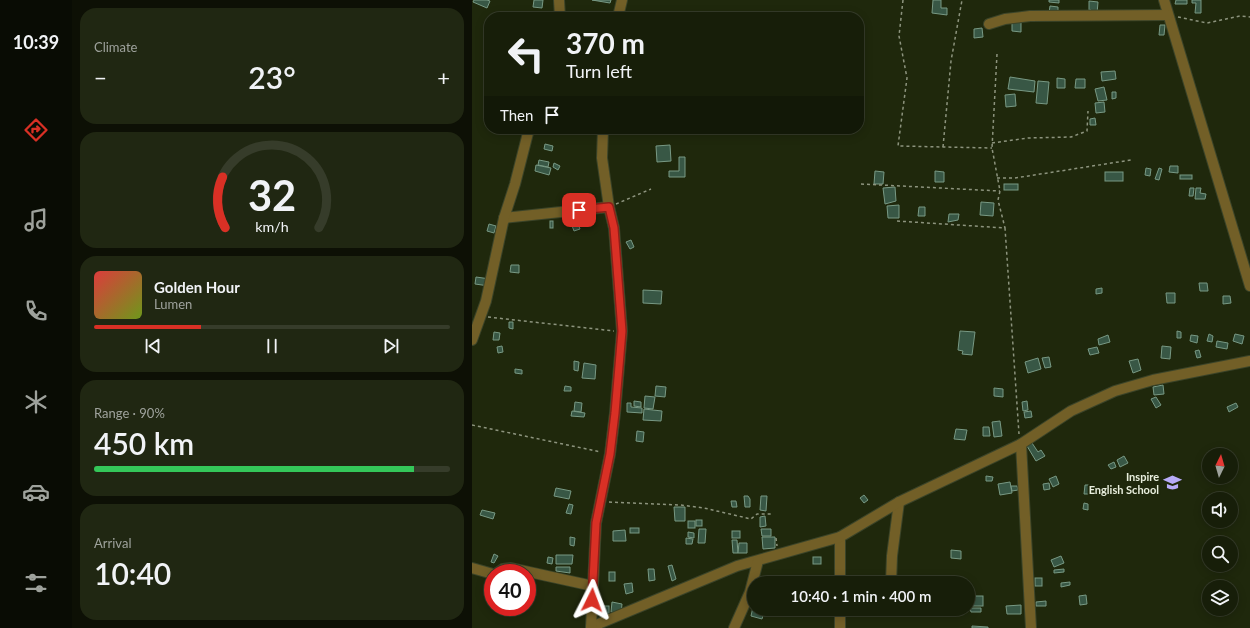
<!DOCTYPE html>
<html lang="en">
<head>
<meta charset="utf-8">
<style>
	body { margin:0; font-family:Lato,sans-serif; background:#202712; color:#f1f3f6; height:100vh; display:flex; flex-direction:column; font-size:15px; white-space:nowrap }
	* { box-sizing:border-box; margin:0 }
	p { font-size:13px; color:#9ea29c }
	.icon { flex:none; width:22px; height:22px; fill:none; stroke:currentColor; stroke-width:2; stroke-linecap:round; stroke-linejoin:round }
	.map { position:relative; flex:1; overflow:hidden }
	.sheet { display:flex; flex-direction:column; gap:8px; padding:8px; background:#0d1005; width:400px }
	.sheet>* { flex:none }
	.hud { position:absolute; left:12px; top:12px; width:380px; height:122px; border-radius:16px; box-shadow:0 2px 10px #0003,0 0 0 1px #363c2a; background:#171e09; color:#f1f3f6; overflow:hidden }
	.needle { width:26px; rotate:5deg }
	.buttons { position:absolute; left:730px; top:448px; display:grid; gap:8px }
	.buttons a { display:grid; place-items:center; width:36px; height:36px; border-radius:50%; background:#171e09; box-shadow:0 2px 10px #0003,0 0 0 1px #363c2a; font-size:20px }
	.speed { position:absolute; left:12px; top:564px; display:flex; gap:8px; font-size:20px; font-weight:700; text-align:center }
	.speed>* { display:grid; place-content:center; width:52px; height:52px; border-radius:50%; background:#171e09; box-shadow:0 2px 10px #0003,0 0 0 1px #363c2a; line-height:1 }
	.speed .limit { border:6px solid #d22; background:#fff; color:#111 }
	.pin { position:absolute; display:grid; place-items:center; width:34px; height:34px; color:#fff; margin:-17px; border-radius:8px; box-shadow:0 2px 6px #0006 }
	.me { position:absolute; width:44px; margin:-22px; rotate:3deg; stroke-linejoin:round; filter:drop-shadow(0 0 3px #0008) }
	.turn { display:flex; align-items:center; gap:14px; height:84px; padding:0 16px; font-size:18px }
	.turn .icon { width:52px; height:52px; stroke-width:2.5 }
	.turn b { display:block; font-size:28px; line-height:34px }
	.then { display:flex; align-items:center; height:38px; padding:0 16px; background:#0003; gap:8px; font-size:15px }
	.big { font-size:30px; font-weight:600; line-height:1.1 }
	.sheet .card { flex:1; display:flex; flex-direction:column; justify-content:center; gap:6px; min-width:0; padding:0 14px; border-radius:16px; background:#202712 }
	.sheet .dial { align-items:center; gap:0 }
	.dial svg { height:104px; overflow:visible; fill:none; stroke:#363c2a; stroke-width:7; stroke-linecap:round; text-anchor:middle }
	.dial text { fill:#f1f3f6; stroke:none }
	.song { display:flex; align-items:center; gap:12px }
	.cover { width:48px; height:48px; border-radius:6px; background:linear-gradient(135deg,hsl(0 70% 55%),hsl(80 70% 35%)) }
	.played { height:4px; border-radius:2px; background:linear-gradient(90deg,#d93025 30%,#363c2a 30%) }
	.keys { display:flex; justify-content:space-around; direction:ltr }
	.heat { display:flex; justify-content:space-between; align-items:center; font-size:22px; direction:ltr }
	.charge { height:6px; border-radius:3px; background:linear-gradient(90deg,#34c759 90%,#363c2a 0) }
	.trip { position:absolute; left:275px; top:576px; width:228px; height:40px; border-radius:20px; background:#171e09; box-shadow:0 2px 10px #0003,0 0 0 1px #363c2a; font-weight:600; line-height:40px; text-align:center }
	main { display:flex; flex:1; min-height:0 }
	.menu { display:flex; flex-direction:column; width:72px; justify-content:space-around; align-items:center; background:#090c04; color:#9ea29c }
	.menu .icon { width:28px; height:28px }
	.menu .selected { color:#d93025 }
	.menu b { font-size:18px; color:#f1f3f6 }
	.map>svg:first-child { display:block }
	.building { fill:#385745; stroke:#789984 }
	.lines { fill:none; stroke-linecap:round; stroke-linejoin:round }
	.minor-casing { stroke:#3b4429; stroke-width:12 }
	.path { stroke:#8d947e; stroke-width:1.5; stroke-dasharray:3 3; stroke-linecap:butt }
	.minor { stroke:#725f27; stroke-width:10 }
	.route-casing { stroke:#8d1f18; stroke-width:10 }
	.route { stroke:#d93025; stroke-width:7 }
	.labels { text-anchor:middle; stroke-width:4; stroke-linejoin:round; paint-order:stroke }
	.poi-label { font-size:11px; font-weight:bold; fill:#e8eedd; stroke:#1f280c; text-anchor:end }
</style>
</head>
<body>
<main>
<nav class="menu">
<b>10:39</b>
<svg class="icon selected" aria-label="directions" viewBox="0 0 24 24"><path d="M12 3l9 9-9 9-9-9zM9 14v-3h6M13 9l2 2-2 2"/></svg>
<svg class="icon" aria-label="music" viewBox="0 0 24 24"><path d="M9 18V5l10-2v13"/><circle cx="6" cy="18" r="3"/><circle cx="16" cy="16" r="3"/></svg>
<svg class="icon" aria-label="phone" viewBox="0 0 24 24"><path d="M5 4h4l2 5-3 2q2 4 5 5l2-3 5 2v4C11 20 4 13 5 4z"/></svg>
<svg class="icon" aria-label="climate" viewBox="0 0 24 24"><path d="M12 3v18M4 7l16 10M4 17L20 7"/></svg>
<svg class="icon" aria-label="car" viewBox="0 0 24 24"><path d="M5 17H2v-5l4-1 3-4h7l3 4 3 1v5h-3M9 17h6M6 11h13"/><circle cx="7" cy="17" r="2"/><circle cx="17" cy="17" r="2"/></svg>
<svg class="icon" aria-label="filters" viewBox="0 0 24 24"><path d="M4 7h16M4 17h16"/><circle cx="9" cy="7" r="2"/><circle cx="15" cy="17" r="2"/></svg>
</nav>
<section class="sheet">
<div class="card"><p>Climate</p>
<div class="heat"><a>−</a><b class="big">23°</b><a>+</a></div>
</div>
<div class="card dial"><svg viewBox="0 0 100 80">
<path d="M14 69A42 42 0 1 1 86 69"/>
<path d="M14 69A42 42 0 0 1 12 30" stroke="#d93025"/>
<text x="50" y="56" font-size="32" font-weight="700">32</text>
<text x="50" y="72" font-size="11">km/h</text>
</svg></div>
<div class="card">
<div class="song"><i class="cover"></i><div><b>Golden Hour</b><p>Lumen</p></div></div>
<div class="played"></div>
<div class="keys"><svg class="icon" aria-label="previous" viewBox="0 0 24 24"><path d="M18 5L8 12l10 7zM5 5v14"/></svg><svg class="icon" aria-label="pause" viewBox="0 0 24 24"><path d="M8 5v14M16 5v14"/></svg><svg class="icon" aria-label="next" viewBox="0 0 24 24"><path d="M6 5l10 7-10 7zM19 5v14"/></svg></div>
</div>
<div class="card"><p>Range · 90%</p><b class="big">450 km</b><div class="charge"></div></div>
<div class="card"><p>Arrival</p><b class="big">10:40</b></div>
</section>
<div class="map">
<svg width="778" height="628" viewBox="0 0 778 628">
	<rect width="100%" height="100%" fill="#1f280c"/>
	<!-- building -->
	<g class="building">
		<polygon points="2,0 15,0 18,1 15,8 1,2"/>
		<polygon points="62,0 71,0 70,8 61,7"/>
		<polygon points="120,0 139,0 138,3"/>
		<polygon points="461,0 469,0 469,8 475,8 475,15 460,13"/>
		<polygon points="577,0 587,0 587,3 577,2"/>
		<polygon points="704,0 715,0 715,4 703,4"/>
		<polygon points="720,0 729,0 729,13 723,13 724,3 720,3"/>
		<polygon points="617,1 626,2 625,14 619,13 619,10 617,10"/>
		<polygon points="578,6 586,7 586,13 577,13"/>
		<polygon points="176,14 190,16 190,17 175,17"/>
		<polygon points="540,20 549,21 549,32 540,31"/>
		<polygon points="688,25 693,25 692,35 687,35"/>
		<polygon points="510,28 511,37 502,38 502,29"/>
		<polygon points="643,71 644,79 630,81 629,72"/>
		<polygon points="538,77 563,81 562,92 536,89"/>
		<polygon points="585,78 593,79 593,88 585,88"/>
		<polygon points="604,79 613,79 613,88 603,88"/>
		<polygon points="566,81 577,82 575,104 564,103"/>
		<polygon points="632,87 635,100 626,101 623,89"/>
		<polygon points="640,92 644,92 644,98 640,99"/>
		<polygon points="543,94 544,106 534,107 533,95"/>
		<polygon points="632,102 633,112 624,113 623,103"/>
		<polygon points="623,118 624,125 618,125 618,119"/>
		<polygon points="78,129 88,129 87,134 78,132"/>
		<polygon points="73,144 81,146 80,151 72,149"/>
		<polygon points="198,145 199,161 185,162 184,146"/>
		<polygon points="207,157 213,157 213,177 197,177 197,171 207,171"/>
		<polygon points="67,160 77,162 76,167 66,165"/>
		<polygon points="82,163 88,166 86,170 81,167"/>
		<polygon points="64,165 79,168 77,175 63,171"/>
		<polygon points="698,166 706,166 706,173 697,172"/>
		<polygon points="674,168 679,169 678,176 673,175"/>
		<polygon points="687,168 690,169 687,180 683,179"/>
		<polygon points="403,171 412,172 411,184 402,184"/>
		<polygon points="463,171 472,172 472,182 463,182"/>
		<rect x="633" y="172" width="18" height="9"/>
		<rect x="708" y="175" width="12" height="4"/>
		<rect x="532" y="184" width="14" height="6"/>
		<polygon points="423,187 424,201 413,204 411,188"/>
		<polygon points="718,188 722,188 721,196 717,196"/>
		<polygon points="724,188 729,188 728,193 734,194 733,199 723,199"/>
		<polygon points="509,202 522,203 521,216 508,215"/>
		<polygon points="427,205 427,218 416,218 415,206"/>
		<polygon points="447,207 453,207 453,216 446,216"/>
		<polygon points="477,214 487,214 486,220 476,222"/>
		<rect x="78" y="221" width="3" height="7"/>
		<polygon points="105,221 108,229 102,231 99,223"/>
		<polygon points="17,224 24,226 22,233 15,231"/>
		<polygon points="159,240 162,247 158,249 154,242"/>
		<polygon points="39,265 47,265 47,273 38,272"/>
		<polygon points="4,277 18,279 17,286 3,284"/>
		<polygon points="727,283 735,283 736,291 728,291"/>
		<polygon points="630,288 630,293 624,294 624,289"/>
		<polygon points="171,290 190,291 189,304 171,303"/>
		<polygon points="694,293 703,293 703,303 695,303"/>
		<polygon points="751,296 758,296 759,303 751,304"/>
		<polygon points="37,322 41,322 41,329 37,328"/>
		<polygon points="488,331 503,332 500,355 490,354 491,351 486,350"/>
		<polygon points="705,331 709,332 709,338 705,338"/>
		<polygon points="22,332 28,333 27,340 21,340"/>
		<polygon points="737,334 741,336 740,342 735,341"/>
		<polygon points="763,334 772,336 770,344 761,341"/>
		<polygon points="636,335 638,342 627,345 626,339"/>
		<polygon points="719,335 726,336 725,343 718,341"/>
		<polygon points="745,341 756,343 755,349 744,347"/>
		<polygon points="30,346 31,352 26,353 25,347"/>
		<polygon points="690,346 699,347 698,359 689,358"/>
		<polygon points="625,347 627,353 618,355 616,349"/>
		<polygon points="727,350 729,357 725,358 723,351"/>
		<polygon points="577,357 579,367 573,368 570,358"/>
		<polygon points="566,358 569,369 556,373 553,362"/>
		<polygon points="666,359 669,370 661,373 657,361"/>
		<polygon points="102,361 107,362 106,371 102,370"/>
		<polygon points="112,363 124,365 123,379 110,378"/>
		<polygon points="43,369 50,370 50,374 43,373"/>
		<polygon points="691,385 692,394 682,395 681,387"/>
		<polygon points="93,386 99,387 99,391 92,391"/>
		<polygon points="184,386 194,387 193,397 183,396"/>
		<polygon points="522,388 531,389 531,397 522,396"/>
		<polygon points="173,396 183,397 181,409 172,408"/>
		<polygon points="684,397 689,405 684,408 679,399"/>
		<polygon points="162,401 169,402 169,407 162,406"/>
		<polygon points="555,401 556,410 551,411 550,402"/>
		<polygon points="103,402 110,403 109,412 102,411"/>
		<polygon points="155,403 159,403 159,407 170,408 170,413 155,412"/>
		<polygon points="764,403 766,407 757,412 755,407"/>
		<polygon points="172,409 190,411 189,421 171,420"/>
		<polygon points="100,411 113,413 112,417 99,416"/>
		<polygon points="559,411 560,417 553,418 552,412"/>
		<polygon points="528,421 530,436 522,437 520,422"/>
		<polygon points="511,427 517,427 518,436 511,436"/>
		<polygon points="484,429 495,430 493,440 482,439"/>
		<polygon points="165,431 172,432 171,442 164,441"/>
		<polygon points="560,443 566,452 569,450 573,456 564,461 555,446"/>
		<polygon points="652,456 656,463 648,467 645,460"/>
		<polygon points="642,462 644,467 639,469 636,465"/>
		<polygon points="514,476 521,477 520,481 514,481"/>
		<polygon points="584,476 587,484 581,487 577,479"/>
		<polygon points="538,482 540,493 528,495 526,484"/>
		<polygon points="577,483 578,489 572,490 571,484"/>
		<polygon points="613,485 617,485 617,494 612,494"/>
		<polygon points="539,486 545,486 546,490 540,491"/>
		<polygon points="621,487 625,487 624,494 620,493"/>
		<polygon points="84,488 99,491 97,499 82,496"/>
		<polygon points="392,495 396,500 392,503 388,498"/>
		<polygon points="272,496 276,496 278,499 278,507 273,507"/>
		<polygon points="289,496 295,496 294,511 288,510"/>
		<polygon points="259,501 264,501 265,507 260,507"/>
		<polygon points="612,503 616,504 616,510 611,509"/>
		<polygon points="97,504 101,505 99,514 94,513"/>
		<polygon points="202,507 213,507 213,521 203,521"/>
		<polygon points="10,510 23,513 21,519 8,515"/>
		<polygon points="293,516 294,526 288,527 288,517"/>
		<rect x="224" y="520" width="6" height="6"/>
		<rect x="216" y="521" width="7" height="7"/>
		<rect x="158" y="528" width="9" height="5"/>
		<polygon points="227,529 234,529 233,543 226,543"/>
		<polygon points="289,529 299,529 299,536 290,536"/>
		<polygon points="153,530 154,541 141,541 141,531"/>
		<rect x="260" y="531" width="8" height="7"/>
		<polygon points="216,532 222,533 222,538 216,537"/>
		<polygon points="98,537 103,538 102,546 98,545"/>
		<polygon points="290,537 303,537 303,548 291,549"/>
		<polygon points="214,538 221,539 220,544 214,544"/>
		<polygon points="260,540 265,540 266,553 261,553"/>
		<polygon points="267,543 275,543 275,553 266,553"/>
		<polygon points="479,550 489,551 489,559 479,558"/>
		<polygon points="22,554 26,556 22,563 19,562"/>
		<polygon points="84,555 101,555 100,564 84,564"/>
		<polygon points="589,556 592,563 582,567 579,560"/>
		<polygon points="76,557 81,558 80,564 75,563"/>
		<rect x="341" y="557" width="8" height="7"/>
		<polygon points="200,565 204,579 200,581 196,566"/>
		<polygon points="84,567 98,567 98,573 84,571"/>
		<polygon points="176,569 182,569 183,580 177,581"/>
		<polygon points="592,569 592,572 582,573 582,570"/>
		<rect x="137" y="572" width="6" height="9"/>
		<polygon points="470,576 471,583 465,583 464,577"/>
		<rect x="563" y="578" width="7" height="8"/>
		<polygon points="598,582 598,585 589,587 589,583"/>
		<polygon points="160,583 161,592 154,594 152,584"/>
		<polygon points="614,595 615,604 608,605 607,596"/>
		<rect x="499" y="596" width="12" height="10"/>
		<polygon points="574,601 574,606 564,606 564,602"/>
		<polygon points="140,602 150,604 149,614 139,612"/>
		<polygon points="549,605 549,614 535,614 534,606"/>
		<rect x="129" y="606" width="8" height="10"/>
		<polygon points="281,607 282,609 293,609 290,619 279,616"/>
		<polygon points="498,608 509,608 509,612 499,612"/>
		<polygon points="432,609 444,609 443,615 432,614"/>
		<polygon points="500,626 516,627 516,628 500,628"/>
	</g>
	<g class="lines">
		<defs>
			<g id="minor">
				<polyline points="87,0 88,17"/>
				<polyline points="692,0 778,286"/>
				<polyline points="146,17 150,0"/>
				<polyline points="517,24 533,19 558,16 696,15"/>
				<polyline points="32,218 137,207"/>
				<polyline points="0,340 14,301 32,218 43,184 57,129"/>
				<polyline points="549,444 559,628"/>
				<polyline points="0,568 21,574"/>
				<polyline points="25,573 31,569 39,568 121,586"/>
				<polyline points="368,583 368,537"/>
				<polyline points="419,583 420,556 427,502"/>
				<polyline points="119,627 265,566 368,537 427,502 549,444 599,411 643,391 681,380 778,361"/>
				<polyline points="119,628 124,523 138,454 143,413 150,331 142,228 137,207 130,158 131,129"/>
				<polyline points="262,628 278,592 286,561"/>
				<polyline points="368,628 368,609"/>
			</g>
		</defs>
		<!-- minor casing -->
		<use href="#minor" class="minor-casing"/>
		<!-- path -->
		<g class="path">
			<polyline points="431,0 427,36 435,78 426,146 520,148"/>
			<polyline points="706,17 735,23 768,16 778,17"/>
			<polyline points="525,54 520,148 528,191 526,200 533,228"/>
			<polyline points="520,143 556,138 599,137 615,131 616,111"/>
			<polyline points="471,147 479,61 490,0"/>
			<polyline points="525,178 543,178 659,160"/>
			<polyline points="389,184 528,191"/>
			<polyline points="144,204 179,189"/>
			<polyline points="425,221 533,228 547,434"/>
			<polyline points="16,317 142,331"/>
			<polyline points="0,425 129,452"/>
			<polyline points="137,502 208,505 232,508 279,519 285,514 299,514"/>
			<polyline points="304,538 305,546"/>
		</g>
		<!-- minor -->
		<use href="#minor" class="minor"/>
	</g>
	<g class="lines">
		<defs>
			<polyline id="route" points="107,210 137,207 142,228 150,331 143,413 138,454 124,523 120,600"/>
		</defs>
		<!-- route casing -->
		<use href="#route" class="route-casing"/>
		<!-- route -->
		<use href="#route" class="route"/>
	</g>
	<!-- icons -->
	<defs>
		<symbol id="school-bare" viewBox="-9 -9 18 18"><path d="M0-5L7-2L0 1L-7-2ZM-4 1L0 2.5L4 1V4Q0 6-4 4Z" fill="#b7abf8" stroke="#1f280c" stroke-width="2.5" paint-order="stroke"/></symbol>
	</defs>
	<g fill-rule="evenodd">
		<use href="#school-bare" x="688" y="470" width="25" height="25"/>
	</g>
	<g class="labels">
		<!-- poi labels -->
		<g class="poi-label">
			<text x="687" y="481">Inspire<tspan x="687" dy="13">English School</tspan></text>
		</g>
	</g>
</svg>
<div class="buttons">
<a><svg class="needle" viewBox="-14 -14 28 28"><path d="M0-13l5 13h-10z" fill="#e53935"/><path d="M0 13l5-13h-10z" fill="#9ea29c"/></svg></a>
<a><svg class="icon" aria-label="sound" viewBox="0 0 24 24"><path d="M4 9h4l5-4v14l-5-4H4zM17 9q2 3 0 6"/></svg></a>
<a><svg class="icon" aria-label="search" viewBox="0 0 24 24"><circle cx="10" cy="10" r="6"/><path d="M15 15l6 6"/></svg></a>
<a><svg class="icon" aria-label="layers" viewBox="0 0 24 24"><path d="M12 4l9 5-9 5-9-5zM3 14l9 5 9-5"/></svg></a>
</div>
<div class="speed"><div class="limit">40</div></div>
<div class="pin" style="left:107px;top:210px;background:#d93025"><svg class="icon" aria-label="arrive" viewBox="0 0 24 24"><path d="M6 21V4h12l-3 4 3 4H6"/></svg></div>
<svg class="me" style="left:120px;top:600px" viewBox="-20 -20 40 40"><path d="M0-17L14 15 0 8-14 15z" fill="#d93025" stroke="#fff" stroke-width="4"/></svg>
<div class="trip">10:40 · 1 min · 400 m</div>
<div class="hud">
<div class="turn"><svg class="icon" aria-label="left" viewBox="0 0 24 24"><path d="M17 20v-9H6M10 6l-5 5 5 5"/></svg><div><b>370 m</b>Turn left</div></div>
<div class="then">Then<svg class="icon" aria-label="arrive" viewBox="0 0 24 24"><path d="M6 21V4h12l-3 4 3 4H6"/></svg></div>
</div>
</div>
</main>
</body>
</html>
